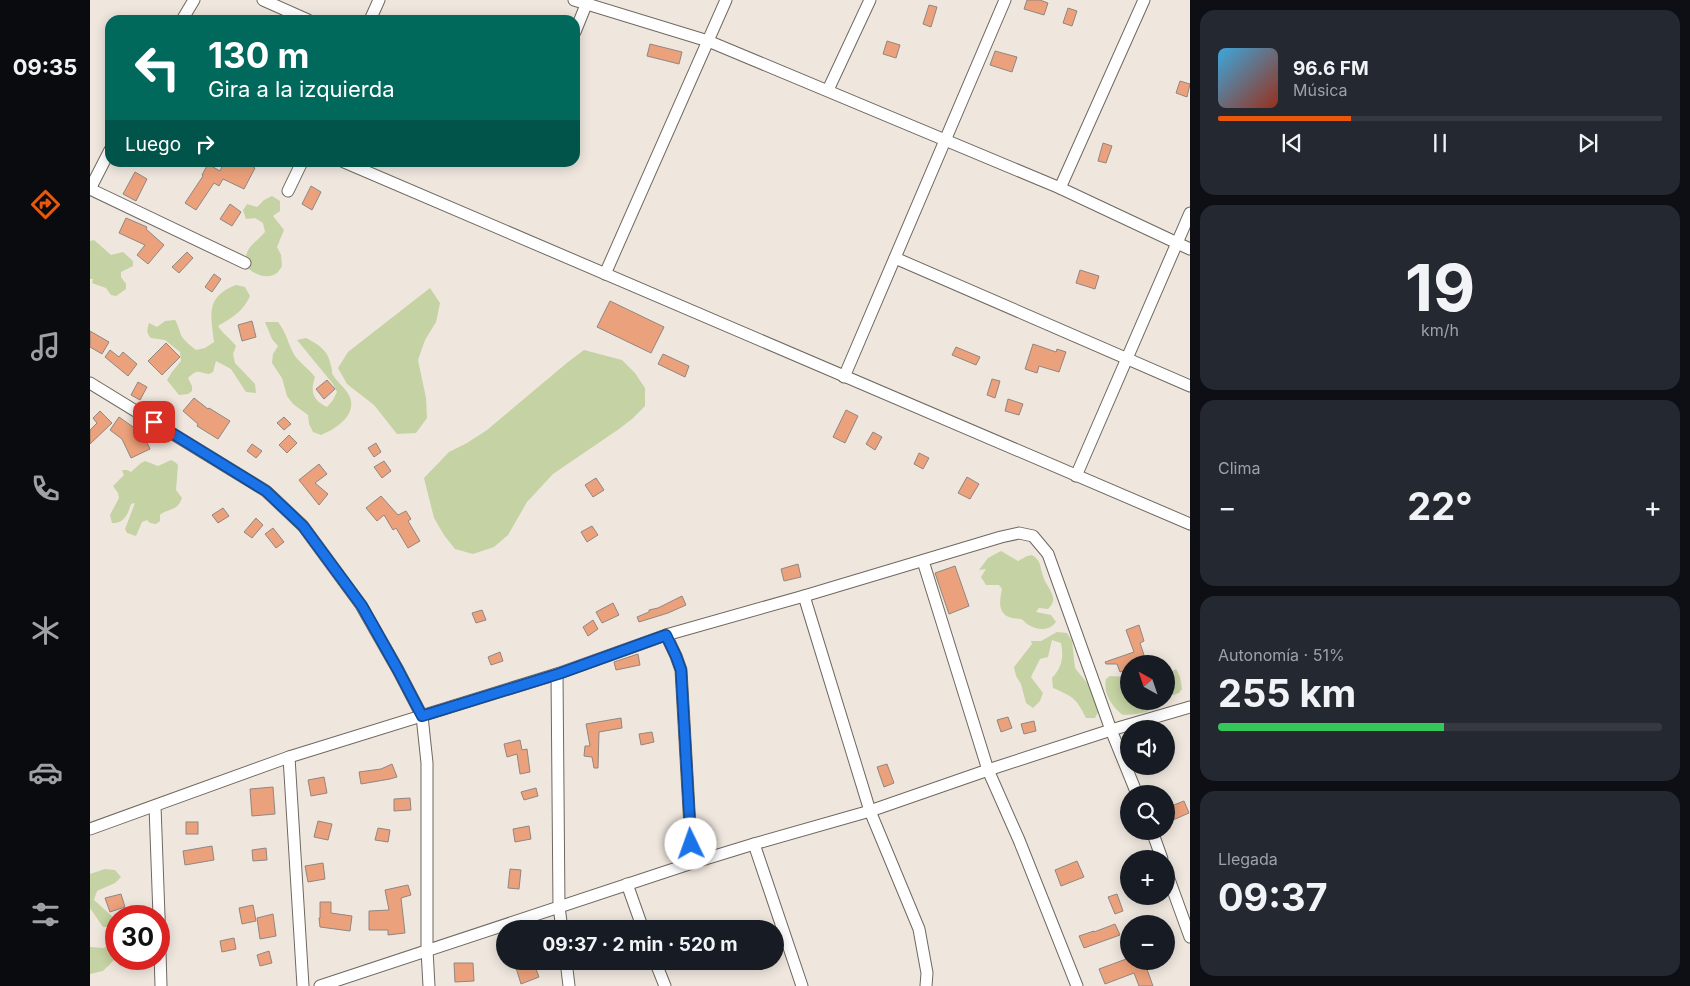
<!DOCTYPE html>
<html lang="es">
<head>
<meta charset="utf-8">
<style>
	body { margin:0; font-family:Inter,sans-serif; background:#242831; color:#f1f3f6; height:100vh; display:flex; flex-direction:column; font-size:19px; white-space:nowrap }
	* { box-sizing:border-box; margin:0 }
	p { font-size:16px; color:#9ea1a6 }
	.icon { flex:none; width:28px; height:28px; fill:none; stroke:currentColor; stroke-width:2; stroke-linecap:round; stroke-linejoin:round }
	.map { position:relative; flex:1; overflow:hidden }
	.side { display:flex; flex-direction:column; gap:10px; padding:10px; background:#0d0f14; width:500px }
	.side>* { flex:none }
	.banner { position:absolute; left:15px; top:15px; width:475px; height:152px; border-radius:15px; box-shadow:0 2px 12px #0003; background:#00695c; color:#fff; overflow:hidden }
	.needle { width:32px; rotate:320deg }
	.tools { position:absolute; left:1030px; top:655px; display:grid; gap:10px }
	.tools a { display:grid; place-items:center; width:55px; height:55px; border-radius:50%; background:#171b24; box-shadow:0 2px 12px #0003; font-size:25px }
	.speed { position:absolute; left:15px; top:905px; display:flex; gap:10px; font-size:25px; font-weight:700; text-align:center }
	.speed>* { display:grid; place-content:center; width:65px; height:65px; border-radius:50%; background:#171b24; box-shadow:0 2px 12px #0003; line-height:1 }
	.speed .limit { border:8px solid #d22; background:#fff; color:#111 }
	.pin { position:absolute; display:grid; place-items:center; width:42px; height:42px; color:#fff; margin:-21px; border-radius:10px; box-shadow:0 2px 8px #0006 }
	.me { position:absolute; width:55px; margin:-28px; rotate:357deg; stroke-linejoin:round; filter:drop-shadow(0 0 4px #0008) }
	.turn { display:flex; align-items:center; gap:18px; height:105px; padding:0 20px; font-size:22px }
	.turn .icon { width:65px; height:65px; stroke-width:2.5 }
	.turn b { display:block; font-size:35px; line-height:42px }
	.then { display:flex; align-items:center; height:48px; padding:0 20px; background:#0003; gap:10px; font-size:19px }
	.big { font-size:38px; font-weight:700; line-height:1.1 }
	.side .tile { flex:1; display:flex; flex-direction:column; justify-content:center; gap:8px; min-width:0; padding:0 18px; border-radius:15px; background:#242831 }
	.side .dial { align-items:center; gap:0 }
	.dial b { font-size:65px; line-height:1 }
	.song { display:flex; align-items:center; gap:15px }
	.cover { width:60px; height:60px; border-radius:8px; background:linear-gradient(135deg,hsl(200 70% 55%),hsl(10 70% 35%)) }
	.played { height:5px; border-radius:2px; background:linear-gradient(90deg,#ea580c 30%,#363941 30%) }
	.keys { display:flex; justify-content:space-around; direction:ltr }
	.heat { display:flex; justify-content:space-between; align-items:center; font-size:28px; direction:ltr }
	.charge { height:8px; border-radius:4px; background:linear-gradient(90deg,#34c759 51%,#363941 0) }
	.trip { position:absolute; left:406px; top:920px; width:288px; height:50px; border-radius:25px; background:#171b24; box-shadow:0 2px 12px #0003; font-weight:700; line-height:50px; text-align:center }
	main { display:flex; flex:1; min-height:0 }
	.dock { display:flex; flex-direction:column; width:90px; justify-content:space-around; align-items:center; background:#090b0e; color:#9ea1a6 }
	.dock .icon { width:35px; height:35px }
	.dock .current { color:#ea580c }
	.dock b { font-size:22px; color:#f1f3f6 }
	.map>svg:first-child { display:block }
	.green { fill:#c5d2a3 }
	.building { fill:#eba17b; stroke:#918681 }
	.lines { fill:none; stroke-linecap:round; stroke-linejoin:round }
	.minor-casing { stroke:#6f6860; stroke-width:13 }
	.minor { stroke:#fff; stroke-width:11 }
	.route-casing { stroke:#114b97; stroke-width:12 }
	.route { stroke:#1a73e8; stroke-width:9 }
</style>
</head>
<body>
<main>
<nav class="dock">
<b>09:35</b>
<svg class="icon current" aria-label="directions" viewBox="0 0 24 24"><path d="M12 3l9 9-9 9-9-9zM9 14v-3h6M13 9l2 2-2 2"/></svg>
<svg class="icon" aria-label="music" viewBox="0 0 24 24"><path d="M9 18V5l10-2v13"/><circle cx="6" cy="18" r="3"/><circle cx="16" cy="16" r="3"/></svg>
<svg class="icon" aria-label="phone" viewBox="0 0 24 24"><path d="M5 4h4l2 5-3 2q2 4 5 5l2-3 5 2v4C11 20 4 13 5 4z"/></svg>
<svg class="icon" aria-label="climate" viewBox="0 0 24 24"><path d="M12 3v18M4 7l16 10M4 17L20 7"/></svg>
<svg class="icon" aria-label="car" viewBox="0 0 24 24"><path d="M5 17H2v-5l4-1 3-4h7l3 4 3 1v5h-3M9 17h6M6 11h13"/><circle cx="7" cy="17" r="2"/><circle cx="17" cy="17" r="2"/></svg>
<svg class="icon" aria-label="filters" viewBox="0 0 24 24"><path d="M4 7h16M4 17h16"/><circle cx="9" cy="7" r="2"/><circle cx="15" cy="17" r="2"/></svg>
</nav>
<div class="map">
<svg width="1100" height="986" viewBox="0 0 1100 986">
	<rect width="100%" height="100%" fill="#efe7de"/>
	<!-- green -->
	<g class="green">
		<path d="M 182,196 L 190,201 L 190,211 L 183,216 L 194,230 L 187,247 L 191,255 L 192,266 C 191,268 189,271 187,273 C 176,281 161,273 154,264 C 158,243 163,246 175,232 L 173,223 L 165,218 L 156,219 L 153,210 L 157,204 L 167,207 L 174,200 Z"/>
		<polygon points="4,240 21,255 33,252 43,261 43,266 31,272 31,277 36,284 36,289 26,296 21,295 16,288 2,283 3,279 0,279 0,241"/>
		<path d="M 146,285 L 155,287 L 160,296 C 153,312 141,318 128,326 C 133,334 140,338 146,346 L 143,354 L 145,363 L 165,384 L 166,393 L 156,392 L 141,369 L 126,361 L 123,372 L 119,374 C 107,373 109,368 98,378 L 102,386 L 102,391 L 98,394 L 89,395 L 77,380 L 82,372 L 91,361 L 90,352 L 75,340 L 61,338 C 56,333 57,329 59,323 L 67,327 L 75,321 L 85,320 C 88,325 89,329 91,335 C 94,341 101,346 106,350 L 115,348 L 124,342 C 121,314 115,297 146,285 Z"/>
		<polygon points="340,288 350,303 346,322 335,340 328,360 336,398 337,418 326,433 307,434 284,405 257,384 248,368 258,352"/>
		<path d="M 175,322 L 188,322 C 197,333 198,345 205,356 C 211,364 219,369 225,377 C 220,392 223,400 237,407 L 243,400 L 247,392 L 243,384 L 207,340 L 216,338 C 229,345 238,350 241,366 C 242,366 242,373 242,373 C 245,380 253,386 257,392 C 271,412 248,428 231,435 L 223,432 L 219,424 L 218,415 L 203,404 L 197,396 L 192,378 L 182,363 L 183,354 L 188,346 L 182,339 Z"/>
		<polygon points="494,350 532,360 545,373 555,388 555,406 542,419 529,429 463,474 437,502 418,535 404,547 383,554 365,549 354,535 344,518 334,478 359,452 377,443 397,430 478,362"/>
		<path d="M 81,460 L 85,462 L 88,465 L 86,490 L 92,498 C 87,512 78,508 70,515 L 70,521 L 66,524 L 60,523 L 57,520 L 52,522 L 46,536 L 37,533 L 35,529 L 45,503 L 41,504 C 38,514 34,524 22,523 L 20,515 L 29,498 L 28,493 L 23,486 L 34,475 L 32,470 L 37,470 L 41,472 L 51,463 L 55,461 L 68,466 Z"/>
		<path d="M 911,551 L 928,561 L 937,556 L 942,555 C 951,560 950,567 953,576 C 956,588 971,597 958,609 L 949,608 L 946,612 L 961,615 L 966,622 C 958,632 947,630 937,624 C 934,622 935,621 931,619 C 927,618 923,619 919,617 C 907,612 910,599 912,589 L 909,585 L 896,585 L 891,577 L 896,569 L 889,570 L 898,558 Z"/>
		<path d="M 967,632 L 977,633 L 982,641 L 985,668 L 1009,698 L 1010,708 L 1005,718 L 996,718 C 986,698 984,697 963,688 L 962,678 C 972,668 974,656 971,643 L 962,640 L 958,657 L 950,659 L 941,677 L 953,693 L 950,701 L 943,708 L 936,703 L 931,684 L 926,676 L 924,667 L 942,644 L 941,641 L 951,641 Z"/>
		<path d="M 1086,669 L 1090,677 L 1092,689 L 1089,693 L 1084,695 C 1073,693 1076,682 1076,673 L 1077,674 Z"/>
		<path d="M 1039,675 L 1039,701 L 1068,701 C 1065,714 1045,714 1033,715 C 1022,707 1013,693 1016,679 L 1020,676 L 1037,677 Z"/>
		<polygon points="15,869 25,870 31,877 25,883 7,891 4,900 24,918 22,927 13,927 0,908 0,874"/>
		<polygon points="26,937 26,958 13,971 0,974 0,947 14,948"/>
	</g>
	<!-- building -->
	<g class="building">
		<polygon points="937,0 950,0 958,3 954,15 934,9"/>
		<polygon points="839,5 847,7 841,27 833,24"/>
		<polygon points="978,8 987,11 982,26 973,23"/>
		<polygon points="797,41 810,45 806,58 793,54"/>
		<polygon points="560,44 592,52 589,64 557,56"/>
		<polygon points="905,51 927,57 922,72 900,65"/>
		<polygon points="1090,81 1100,84 1097,97 1086,93"/>
		<polygon points="1013,143 1022,146 1016,163 1008,161"/>
		<polygon points="134,162 155,162 165,168 154,189 133,179 129,186 124,183 106,210 95,203 113,176 112,175 118,164 130,171"/>
		<polygon points="45,172 57,179 46,201 33,194"/>
		<polygon points="221,186 231,192 222,210 212,204"/>
		<polygon points="140,204 151,212 142,226 130,219"/>
		<polygon points="36,218 57,227 56,229 74,245 58,264 47,255 55,245 29,233"/>
		<polygon points="97,252 103,258 89,273 82,267"/>
		<polygon points="990,270 1009,276 1005,289 986,283"/>
		<polygon points="124,274 131,279 122,292 115,287"/>
		<polygon points="520,301 574,327 561,353 507,327"/>
		<polygon points="162,321 166,337 152,341 148,325"/>
		<polygon points="0,331 19,342 12,354 0,347"/>
		<polygon points="76,343 90,357 72,375 58,361"/>
		<polygon points="943,344 966,352 967,349 976,352 969,372 949,366 947,373 935,369"/>
		<polygon points="866,347 890,357 886,365 862,355"/>
		<polygon points="20,350 29,357 33,352 47,364 38,376 15,357"/>
		<polygon points="573,354 599,366 595,377 568,364"/>
		<polygon points="902,379 910,381 905,398 897,395"/>
		<polygon points="237,380 245,389 234,399 226,389"/>
		<polygon points="48,382 57,387 50,400 41,395"/>
		<polygon points="104,398 118,409 119,408 140,421 128,439 107,426 108,424 93,411"/>
		<polygon points="918,399 933,404 929,415 915,411"/>
		<polygon points="756,410 768,416 755,443 743,437"/>
		<polygon points="10,411 22,423 0,444 0,430 7,423 3,418"/>
		<polygon points="29,417 46,429 49,425 60,449 41,458 32,439 20,430"/>
		<polygon points="194,417 201,424 194,430 187,423"/>
		<polygon points="783,432 792,437 785,450 776,444"/>
		<polygon points="199,435 207,443 197,453 189,445"/>
		<polygon points="286,443 291,452 284,457 278,448"/>
		<polygon points="162,444 172,451 166,458 157,451"/>
		<polygon points="829,453 839,458 833,469 824,464"/>
		<polygon points="294,461 301,471 292,478 284,467"/>
		<polygon points="229,464 237,474 225,483 238,494 229,505 209,480"/>
		<polygon points="877,477 889,484 880,499 868,493"/>
		<polygon points="506,478 514,490 503,497 495,485"/>
		<polygon points="291,496 308,515 316,511 321,519 318,521 330,541 318,548 306,528 303,530 294,515 287,521 276,508"/>
		<polygon points="133,508 139,516 128,523 122,515"/>
		<polygon points="166,518 173,525 162,538 154,532"/>
		<polygon points="502,526 508,535 497,542 491,532"/>
		<polygon points="183,528 194,542 186,548 175,534"/>
		<polygon points="708,564 711,577 694,581 691,569"/>
		<polygon points="865,566 879,606 859,614 845,573"/>
		<polygon points="592,596 596,605 578,613 549,622 547,617 559,612 559,610 568,608"/>
		<polygon points="523,603 529,615 512,623 506,612"/>
		<polygon points="392,610 396,620 386,623 382,613"/>
		<polygon points="503,620 508,629 498,636 493,627"/>
		<polygon points="1049,625 1054,641 1050,643 1057,664 1039,664 1039,669 1030,672 1027,664 1016,664 1015,662 1044,652 1036,630"/>
		<polygon points="410,652 413,661 401,665 398,657"/>
		<polygon points="548,654 550,665 526,670 524,662"/>
		<polygon points="918,717 922,728 911,732 907,720"/>
		<polygon points="531,718 532,728 509,732 508,768 504,768 502,757 494,756 495,746 500,746 496,724"/>
		<polygon points="944,721 946,731 934,734 931,724"/>
		<polygon points="562,732 564,742 551,745 549,734"/>
		<polygon points="430,740 432,750 437,749 440,772 430,774 427,754 417,757 414,744"/>
		<polygon points="302,764 307,777 300,779 271,784 269,772 291,769"/>
		<polygon points="797,764 804,783 794,787 787,767"/>
		<polygon points="234,777 237,793 221,796 218,780"/>
		<polygon points="183,787 185,814 162,816 160,789"/>
		<polygon points="446,788 448,796 434,800 431,792"/>
		<polygon points="320,798 321,810 304,811 304,799"/>
		<polygon points="1094,801 1099,813 1076,823 1076,808"/>
		<polygon points="228,821 242,824 238,840 224,837"/>
		<rect x="96" y="822" width="12" height="12"/>
		<polygon points="439,826 441,839 425,842 423,829"/>
		<polygon points="288,828 300,830 298,842 285,840"/>
		<polygon points="122,846 124,860 95,865 93,851"/>
		<polygon points="176,848 177,860 163,861 162,850"/>
		<polygon points="987,861 994,877 971,886 965,870"/>
		<polygon points="233,863 235,879 218,882 215,866"/>
		<polygon points="420,869 431,870 429,889 418,888"/>
		<polygon points="318,885 321,895 311,898 315,933 298,935 298,930 279,930 279,911 299,910 295,890"/>
		<polygon points="31,894 35,907 20,912 15,898"/>
		<polygon points="1027,894 1033,911 1025,914 1018,897"/>
		<polygon points="230,902 241,902 241,913 262,916 260,931 230,927 229,918 230,918"/>
		<polygon points="163,905 166,921 152,924 149,908"/>
		<polygon points="183,914 186,936 170,939 167,918"/>
		<polygon points="1025,924 1030,935 994,948 989,936 1004,931 1004,932"/>
		<polygon points="144,938 146,949 132,952 130,941"/>
		<polygon points="179,951 182,963 170,966 167,955"/>
		<polygon points="1039,958 1039,961 1054,961 1063,986 1049,986 1044,973 1015,984 1009,969"/>
		<polygon points="424,961 443,961 449,977 431,984"/>
		<polygon points="364,963 383,963 384,981 365,982"/>
	</g>
	<g class="lines">
		<defs>
			<g id="minor">
				<polyline points="173,0 218,20"/>
				<polyline points="484,0 618,41 970,188 1100,249"/>
				<polyline points="92,20 104,0"/>
				<polyline points="280,20 289,0"/>
				<polyline points="485,32 498,0"/>
				<polyline points="738,90 780,0"/>
				<polyline points="254,162 1100,524"/>
				<polyline points="970,188 1054,0"/>
				<polyline points="0,189 155,263"/>
				<polyline points="0,189 20,150"/>
				<polyline points="198,191 212,162"/>
				<polyline points="805,258 1100,386"/>
				<polyline points="515,274 636,0"/>
				<polyline points="754,377 915,0"/>
				<polyline points="0,383 176,491 213,526 271,605 308,670 332,716 337,763 337,950 339,986"/>
				<polyline points="986,476 1100,213"/>
				<polyline points="833,561 898,770 929,840 987,986"/>
				<polyline points="714,596 780,811 829,929 837,973 836,986"/>
				<polyline points="576,635 586,656 591,670 602,863"/>
				<polyline points="467,674 469,907 472,929"/>
				<polyline points="199,757 213,986"/>
				<polyline points="65,806 69,916"/>
				<polyline points="0,829 199,757 467,674 576,635 714,596 911,537 929,533 943,536 958,554 1021,730 1047,794"/>
				<polyline points="1062,831 1072,859"/>
				<polyline points="664,844 712,986"/>
				<polyline points="1076,871 1100,937"/>
				<polyline points="537,884 553,929"/>
				<polyline points="69,917 71,986"/>
				<polyline points="476,961 479,986"/>
				<polyline points="565,961 575,986"/>
				<polyline points="230,986 602,863 664,844 780,811 898,770 1021,730 1100,707"/>
			</g>
		</defs>
		<!-- minor casing -->
		<use href="#minor" class="minor-casing"/>
		<!-- minor -->
		<use href="#minor" class="minor"/>
	</g>
	<g class="lines">
		<defs>
			<polyline id="route" points="64,422 176,491 213,526 272,606 308,670 332,716 468,674 576,635 586,656 591,670 601,844"/>
		</defs>
		<!-- route casing -->
		<use href="#route" class="route-casing"/>
		<!-- route -->
		<use href="#route" class="route"/>
	</g>
</svg>
<div class="tools">
<a><svg class="needle" viewBox="-14 -14 28 28"><path d="M0-13l5 13h-10z" fill="#e53935"/><path d="M0 13l5-13h-10z" fill="#9ea1a6"/></svg></a>
<a><svg class="icon" aria-label="sound" viewBox="0 0 24 24"><path d="M4 9h4l5-4v14l-5-4H4zM17 9q2 3 0 6"/></svg></a>
<a><svg class="icon" aria-label="search" viewBox="0 0 24 24"><circle cx="10" cy="10" r="6"/><path d="M15 15l6 6"/></svg></a>
<a>+</a>
<a>−</a>
</div>
<div class="speed"><div class="limit">30</div></div>
<div class="pin" style="left:64px;top:422px;background:#d93025"><svg class="icon" aria-label="arrive" viewBox="0 0 24 24"><path d="M6 21V4h12l-3 4 3 4H6"/></svg></div>
<svg class="me" style="left:601px;top:844px" viewBox="-20 -20 40 40"><circle r="19" fill="#fff"/><path d="M0-13L10 11 0 6-10 11z" fill="#1a73e8"/></svg>
<div class="trip">09:37 · 2 min · 520 m</div>
<div class="banner">
<div class="turn"><svg class="icon" aria-label="left" viewBox="0 0 24 24"><path d="M17 20v-9H6M10 6l-5 5 5 5"/></svg><div><b>130 m</b>Gira a la izquierda</div></div>
<div class="then">Luego<svg class="icon" aria-label="right" viewBox="0 0 24 24"><path d="M7 20v-9h11M14 6l5 5-5 5"/></svg></div>
</div>
</div>
<section class="side">
<div class="tile">
<div class="song"><i class="cover"></i><div><b>96.6 FM</b><p>Música</p></div></div>
<div class="played"></div>
<div class="keys"><svg class="icon" aria-label="previous" viewBox="0 0 24 24"><path d="M18 5L8 12l10 7zM5 5v14"/></svg><svg class="icon" aria-label="pause" viewBox="0 0 24 24"><path d="M8 5v14M16 5v14"/></svg><svg class="icon" aria-label="next" viewBox="0 0 24 24"><path d="M6 5l10 7-10 7zM19 5v14"/></svg></div>
</div>
<div class="tile dial"><b>19</b><p>km/h</p></div>
<div class="tile"><p>Clima</p>
<div class="heat"><a>−</a><b class="big">22°</b><a>+</a></div>
</div>
<div class="tile"><p>Autonomía · 51%</p><b class="big">255 km</b><div class="charge"></div></div>
<div class="tile"><p>Llegada</p><b class="big">09:37</b></div>
</section>
</main>
</body>
</html>
